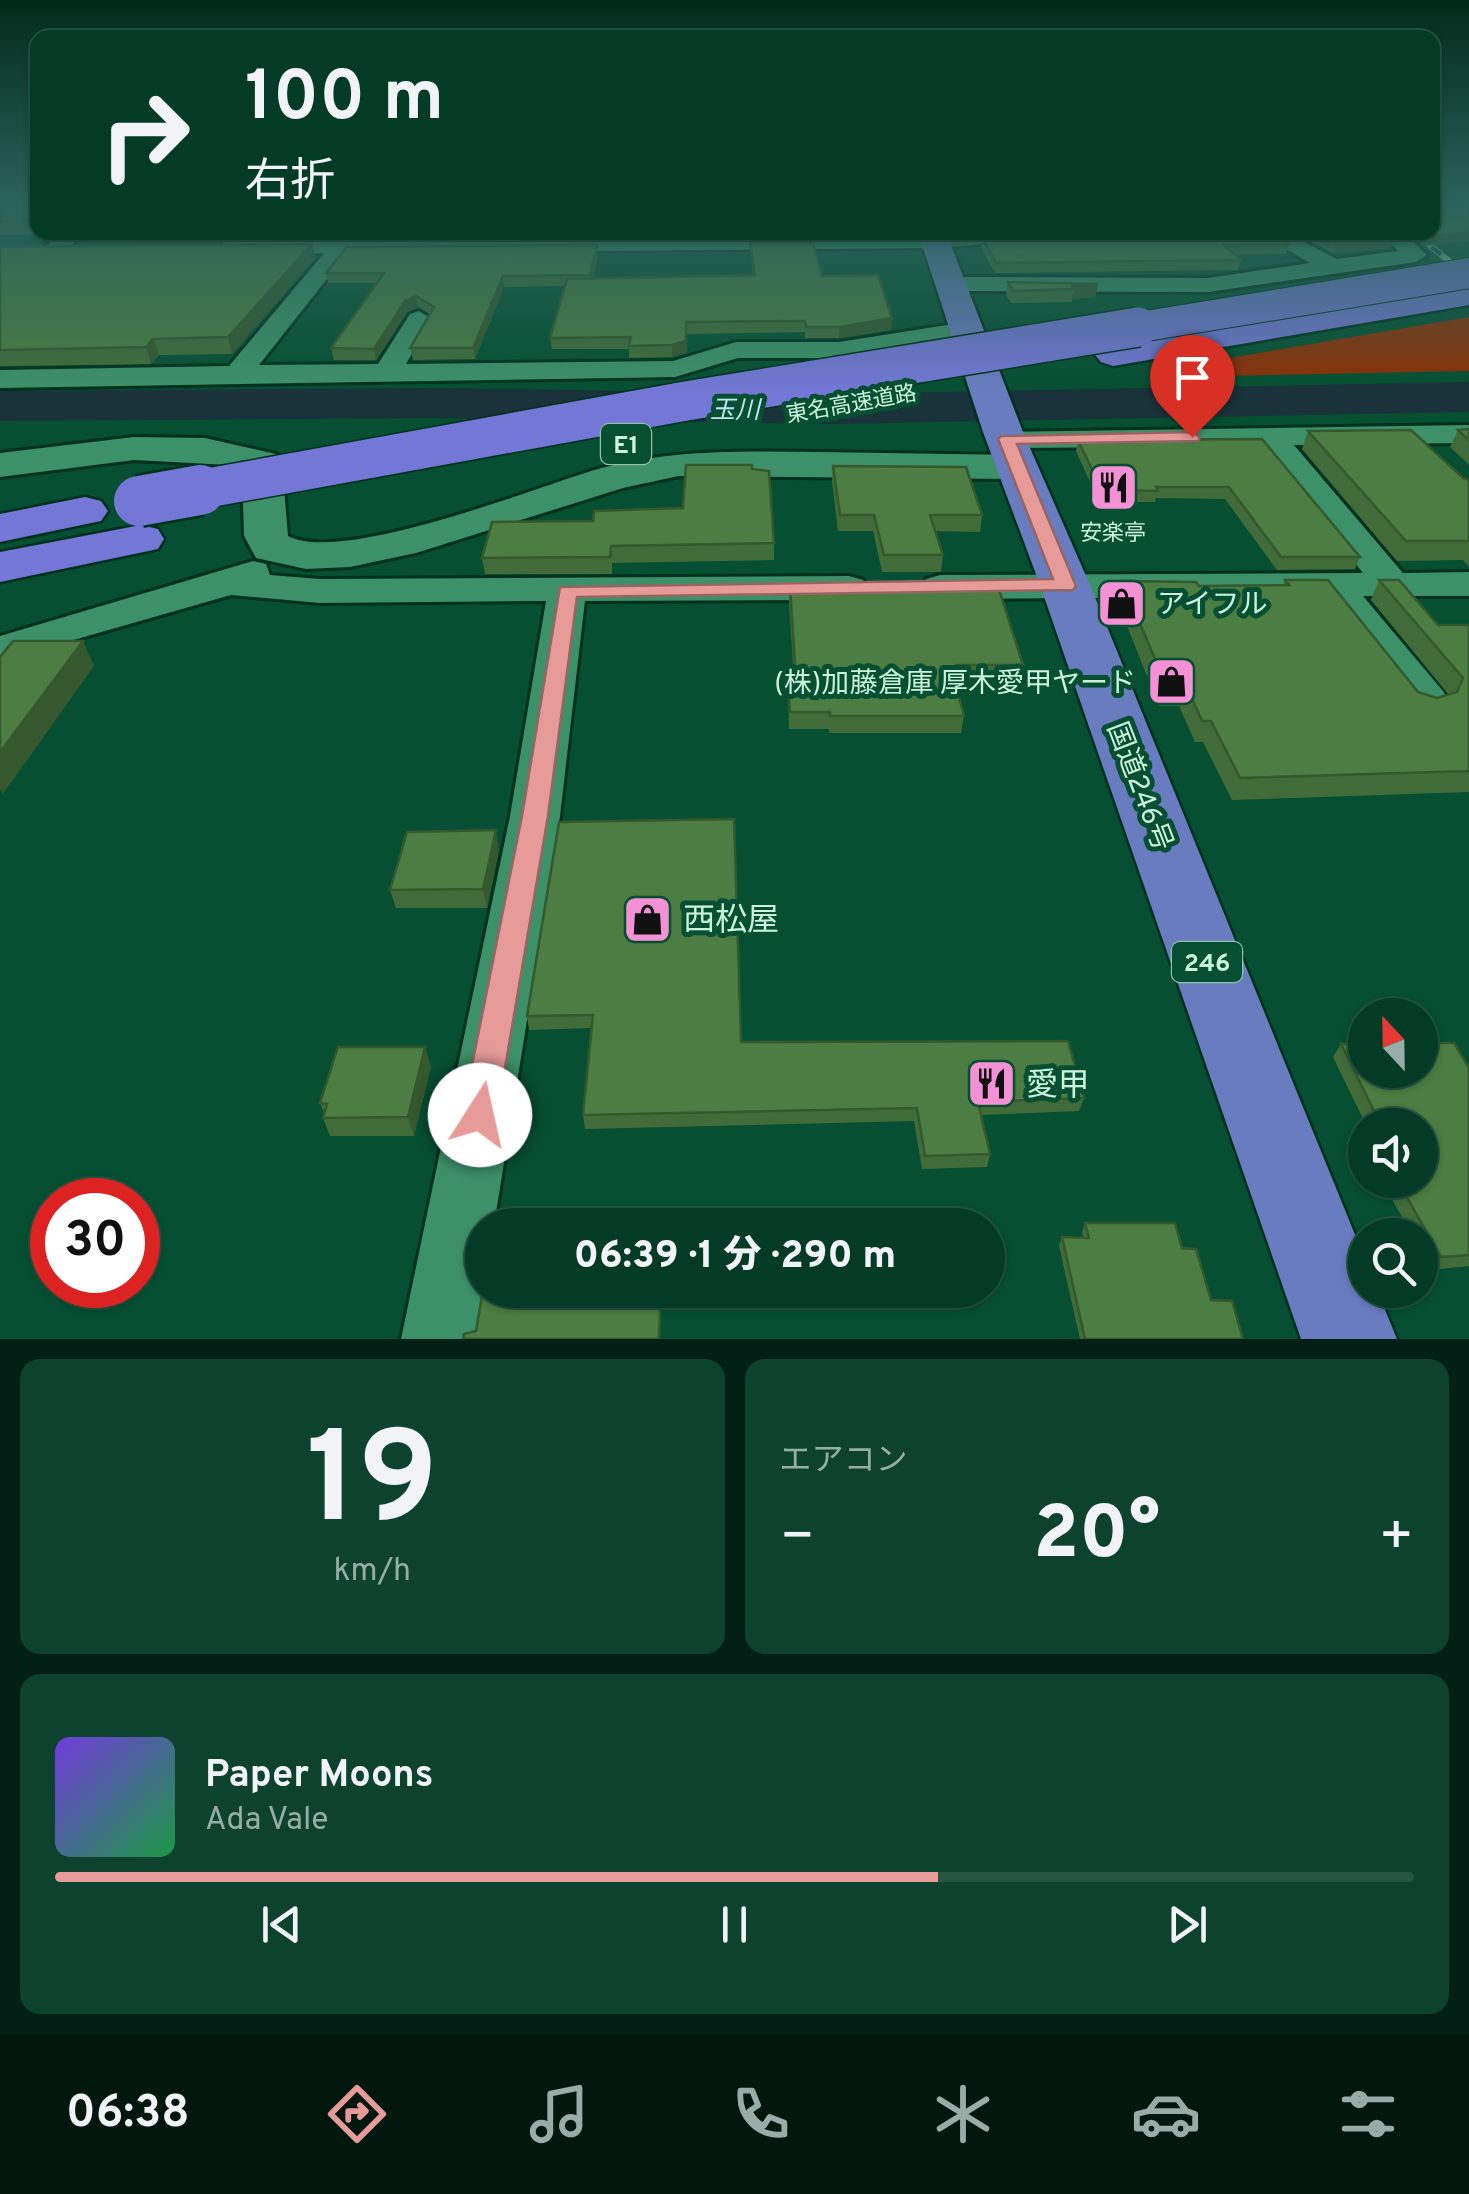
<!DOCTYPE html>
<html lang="ja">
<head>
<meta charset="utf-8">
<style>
	body { margin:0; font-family:Overpass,"Noto Sans JP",sans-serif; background:#0d422e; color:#f1f3f6; height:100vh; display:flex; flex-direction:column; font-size:38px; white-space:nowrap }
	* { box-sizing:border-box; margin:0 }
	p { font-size:32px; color:#97ada7 }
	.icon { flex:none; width:55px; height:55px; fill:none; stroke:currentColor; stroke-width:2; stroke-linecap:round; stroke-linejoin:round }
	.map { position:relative; height:1339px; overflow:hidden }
	.side { display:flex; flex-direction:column; gap:20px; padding:20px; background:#022015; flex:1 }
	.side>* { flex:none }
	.hud { position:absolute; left:30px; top:30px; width:1410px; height:210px; border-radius:20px; box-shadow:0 2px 8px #0004,0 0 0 2px #255543; background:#043b26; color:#f1f3f6; overflow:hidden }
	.needle { width:65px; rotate:338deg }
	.fabs { position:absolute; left:1348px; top:998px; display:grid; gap:20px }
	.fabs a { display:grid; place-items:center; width:90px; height:90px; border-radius:50%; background:#043b26; box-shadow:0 2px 8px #0004,0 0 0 2px #255543; font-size:50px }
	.speed { position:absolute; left:30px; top:1178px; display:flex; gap:20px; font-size:50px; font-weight:700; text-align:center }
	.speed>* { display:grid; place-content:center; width:130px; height:130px; border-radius:50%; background:#043b26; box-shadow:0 2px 8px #0004,0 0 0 2px #255543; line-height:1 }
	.speed .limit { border:15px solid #d22; background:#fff; color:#111 }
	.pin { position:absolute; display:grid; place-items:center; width:85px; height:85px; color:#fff; margin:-102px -42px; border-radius:50% 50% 50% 0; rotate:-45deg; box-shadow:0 0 10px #0007 }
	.pin .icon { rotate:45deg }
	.me { position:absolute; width:110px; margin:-55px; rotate:10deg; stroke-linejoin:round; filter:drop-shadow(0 0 8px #0008) }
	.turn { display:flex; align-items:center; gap:35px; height:210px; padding:0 50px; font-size:45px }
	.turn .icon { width:130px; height:130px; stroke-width:2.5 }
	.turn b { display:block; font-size:70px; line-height:85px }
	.big { font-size:75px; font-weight:800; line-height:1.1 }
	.side .card { flex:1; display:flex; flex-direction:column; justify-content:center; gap:15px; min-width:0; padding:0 35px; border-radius:20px; background:#0d422e }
	.side .dial { align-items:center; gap:0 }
	.dial b { font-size:130px; line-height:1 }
	.song { display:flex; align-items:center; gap:30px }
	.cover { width:120px; height:120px; border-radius:15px; background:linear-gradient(135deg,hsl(260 70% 55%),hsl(140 70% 35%)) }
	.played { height:10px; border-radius:5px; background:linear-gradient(90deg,#e69b98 65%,#255543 65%) }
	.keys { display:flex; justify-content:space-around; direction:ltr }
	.heat { display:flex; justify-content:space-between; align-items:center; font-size:55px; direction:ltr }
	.side .tiles { flex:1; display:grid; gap:20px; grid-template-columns:1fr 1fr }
	.card:last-child { grid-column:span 2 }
	.trip { position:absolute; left:465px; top:1208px; width:540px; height:100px; border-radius:50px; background:#043b26; box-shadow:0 2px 8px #0004,0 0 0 2px #255543; font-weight:800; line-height:100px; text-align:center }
	.tab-bar { display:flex; height:160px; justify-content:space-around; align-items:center; background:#02180f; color:#97ada7 }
	.tab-bar .icon { width:70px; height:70px }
	.tab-bar .active { color:#e69b98 }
	.tab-bar b { font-size:45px; color:#f1f3f6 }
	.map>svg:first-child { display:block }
	.green { fill:#8c2f04 }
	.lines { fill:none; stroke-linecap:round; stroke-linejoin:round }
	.river { fill:#1a3239; fill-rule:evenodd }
	.minor-casing { stroke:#01311d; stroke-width:6 }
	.tertiary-casing { stroke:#01311d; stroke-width:6 }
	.secondary-casing { stroke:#01311d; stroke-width:5 }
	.trunk-casing { stroke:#01311d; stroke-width:5 }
	.motorway-casing { stroke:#01311d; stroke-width:5 }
	.minor { fill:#3d9169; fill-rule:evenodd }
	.tertiary { fill:#3d9169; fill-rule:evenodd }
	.secondary { fill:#3d9169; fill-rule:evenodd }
	.trunk { fill:#697cc0; fill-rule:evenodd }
	.motorway { fill:#7477d6; fill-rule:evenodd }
	.rail-casing { stroke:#91c3aa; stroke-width:6 }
	.rail { stroke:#064f32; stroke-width:4; stroke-dasharray:12; stroke-linecap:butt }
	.motorway-bridge-far2-casing { stroke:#01311d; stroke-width:32; stroke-linecap:butt }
	.motorway-bridge-far1-casing { stroke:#01311d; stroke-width:42; stroke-linecap:butt }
	.motorway-bridge-casing { stroke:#01311d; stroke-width:55; stroke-linecap:butt }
	.motorway-bridge-far2 { stroke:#7477d6; stroke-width:30 }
	.motorway-bridge-far1 { stroke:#7477d6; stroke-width:39 }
	.motorway-bridge { stroke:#7477d6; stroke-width:50 }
	.wall { fill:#416c39 }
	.shaded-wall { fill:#35582e }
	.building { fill:#4c7d42; stroke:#35582e; stroke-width:2.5 }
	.route { fill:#e69b98; stroke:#966563; stroke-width:2.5 }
	.labels { text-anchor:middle; stroke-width:10; stroke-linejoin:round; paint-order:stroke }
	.far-street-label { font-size:22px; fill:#cbf3dc; stroke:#064f32 }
	.far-poi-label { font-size:22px; fill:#cbf3dc; stroke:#064f32 }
	.far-water-label { font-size:25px; font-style:italic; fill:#c1e3ef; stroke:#064f32 }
	.shield { fill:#064f32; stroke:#90c2a9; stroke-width:2.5 }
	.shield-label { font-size:25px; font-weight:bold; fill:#cbf3dc }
	.poi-label { font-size:28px; fill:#cbf3dc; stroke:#064f32; text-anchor:start }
	.street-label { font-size:28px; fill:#cbf3dc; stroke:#064f32 }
	.near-poi-label { font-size:32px; fill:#cbf3dc; stroke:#064f32; text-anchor:start }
</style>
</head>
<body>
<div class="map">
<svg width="1469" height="1339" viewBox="0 0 1469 1339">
	<rect width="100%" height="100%" fill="#064f32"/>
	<!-- green -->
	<polygon class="green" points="1469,317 1469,371 1165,377 1147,372"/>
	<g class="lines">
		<!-- river -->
		<polygon class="river" points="1469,382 1469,412 838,424 432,418 0,421 0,391 432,388 838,394"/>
		<defs>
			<g id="minor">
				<polygon points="61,232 85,232 63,253 47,253 44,248"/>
				<polygon points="342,232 364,232 259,365 378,364 410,314 419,311 432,319 406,364 673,361 736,342 839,342 947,325 963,315 976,323 964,338 955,340 839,358 738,358 675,377 0,388 0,370 229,366"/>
				<polygon points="1257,232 1284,232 1337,259 1398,251 1380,232 1403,232 1427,255 1416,262 1208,292 949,291 937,284 949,277 1208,278 1310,263"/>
				<polygon points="1469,425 1469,443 1294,445 1403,573 1469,572 1469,596 1363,596 1443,691 1449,701 1443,711 1427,715 1411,711 1322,596 940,599 926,595 921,587 926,579 940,575 1363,573 1260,446 1007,448 996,446 991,439 996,432"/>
				<polygon points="253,561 266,564 270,575 320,579 849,576 863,580 868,588 863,596 849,600 585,601 560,816 494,1225 482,1225 483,1290 475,1339 401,1339 510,816 546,601 320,603 231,595 0,661 0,636"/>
			</g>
			<g id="tertiary">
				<path d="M 931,232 L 1021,232 C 1009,244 931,253 920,240 Z"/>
				<path d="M 134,437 L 205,438 L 276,454 L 282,463 L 288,536 C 341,564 530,490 591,471 C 666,449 740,451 818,452 C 884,453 951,454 1017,455 L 1031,458 L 1037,467 L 1031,476 L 1017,479 L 679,476 L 623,488 L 416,553 L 350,567 L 306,569 L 256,558 L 244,536 L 242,470 L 229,465 L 134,460 L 0,477 L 0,453 Z"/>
			</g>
			<polygon id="secondary" points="937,232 947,240 933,248 236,254 226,251 222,245 226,239 236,236"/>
			<polygon id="trunk" points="918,232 946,232 1023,432 1090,585 1365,1259 1365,1290 1377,1290 1397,1339 1301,1339 1040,585 983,432"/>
			<g id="motorway">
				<polygon points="1469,287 1469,305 1113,366 1101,362 1095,355 1101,348 1113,344"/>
				<polygon points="85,497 101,501 108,511 101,521 0,542 0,514"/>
				<polygon points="141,525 158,529 164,539 158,549 0,582 0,552"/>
			</g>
		</defs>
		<!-- minor casing -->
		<use href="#minor" class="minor-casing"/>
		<!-- tertiary casing -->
		<use href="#tertiary" class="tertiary-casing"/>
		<!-- secondary casing -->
		<use href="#secondary" class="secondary-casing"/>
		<!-- trunk casing -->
		<use href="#trunk" class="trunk-casing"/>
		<!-- motorway casing -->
		<use href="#motorway" class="motorway-casing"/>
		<!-- minor -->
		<use href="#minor" class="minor"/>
		<!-- tertiary -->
		<use href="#tertiary" class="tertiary"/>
		<!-- secondary -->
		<use href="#secondary" class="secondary"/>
		<!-- trunk -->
		<use href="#trunk" class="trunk"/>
		<!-- motorway -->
		<use href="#motorway" class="motorway"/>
		<defs>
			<polyline id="rail" points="1413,232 1469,277"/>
		</defs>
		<!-- rail casing -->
		<use href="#rail" class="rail-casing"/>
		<!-- rail -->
		<use href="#rail" class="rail"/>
		<defs>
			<polyline id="motorway-bridge-far2" points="1122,330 1469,273"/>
			<polyline id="motorway-bridge-far1" points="186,492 686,401 1138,327"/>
			<polyline id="motorway-bridge" points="139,501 200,490"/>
		</defs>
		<!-- motorway-bridge-far2 casing -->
		<use href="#motorway-bridge-far2" class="motorway-bridge-far2-casing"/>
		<!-- motorway-bridge-far1 casing -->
		<use href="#motorway-bridge-far1" class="motorway-bridge-far1-casing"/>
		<!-- motorway-bridge casing -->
		<use href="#motorway-bridge" class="motorway-bridge-casing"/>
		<!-- motorway-bridge-far2 -->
		<use href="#motorway-bridge-far2" class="motorway-bridge-far2"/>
		<!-- motorway-bridge-far1 -->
		<use href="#motorway-bridge-far1" class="motorway-bridge-far1"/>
		<!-- motorway-bridge -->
		<use href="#motorway-bridge" class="motorway-bridge"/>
	</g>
	<!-- wall -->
	<g class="wall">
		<polygon points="0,204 38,204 38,232 56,232 52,235 0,235"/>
		<polygon points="1469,204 1423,246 1409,232 1432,232"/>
		<polygon points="87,232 337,232 88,235"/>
		<polygon points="1293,232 1388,232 1394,238 1390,248 1333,253"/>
		<polygon points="982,238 1289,244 1286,254 1235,255 1241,260 1238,270 995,273 981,248"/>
		<polygon points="750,243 822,276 892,318 891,330 839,338 805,338 805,332 686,334 687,353 672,357 629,358 629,349 552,349 550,338 565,286 504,287 475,359 413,360 410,348 430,314 418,307 407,312 376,360 334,360 331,348 376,283 328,283 326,273 598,255 593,279 753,275"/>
		<polygon points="0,247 315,258 232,354 159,355 151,364 0,366"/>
		<polygon points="1008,282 1098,284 1095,297 1072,299 1072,302 1011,303 1006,295"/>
		<polygon points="1469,429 1469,465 1450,447 1458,430"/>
		<polygon points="1308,431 1469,480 1469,567 1463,560 1397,561 1302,449"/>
		<polygon points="1262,439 1360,557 1355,569 1277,570 1225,499 1156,498 1155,502 1118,502 1109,498 1105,489 1093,489 1076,451 1078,440"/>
		<polygon points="833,466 982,515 980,532 935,531 943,555 941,572 882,572 873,531 838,531 832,481"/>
		<polygon points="752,469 774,543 774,560 612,563 612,574 485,574 482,558 683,508"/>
		<polygon points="1285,580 1418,692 1437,698 1448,694 1371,600 1379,580 1438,625 1469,625 1469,792 1232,800 1203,742 1195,742 1179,706 1159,706 1117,601 1122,581 1199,586 1283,585"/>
		<polygon points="790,587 1023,665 1020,682 956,682 964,716 961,733 829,733 829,729 789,729 788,679 794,679 789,603"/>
		<polygon points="559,822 741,1042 1084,1098 1079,1111 981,1115 990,1154 987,1167 922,1169 914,1121 585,1129 583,1115 591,1028 529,1030 527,1016"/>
		<polygon points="499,849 487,908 396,908 390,890"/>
		<polygon points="1341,1044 1469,1068 1469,1266 1431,1270 1420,1250 1420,1235 1412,1235 1381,1180 1420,1180 1420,1125 1366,1125 1333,1057"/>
		<polygon points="431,1066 414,1136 330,1136 323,1118 324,1113 320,1103"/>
		<polygon points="1085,1223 1182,1248 1211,1300 1243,1339 1080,1339 1059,1246 1062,1237 1083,1238 1082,1232"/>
		<polygon points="483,1290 730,1290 730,1300 662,1300 476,1331"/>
	</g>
	<!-- shaded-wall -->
	<g class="shaded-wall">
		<polygon points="1469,232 1469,241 1423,246 1427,237"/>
		<polygon points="1394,238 1390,248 1333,253 1336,243"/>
		<polygon points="312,244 315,258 232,354 228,337"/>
		<polygon points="597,245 598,255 591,286 590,275"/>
		<polygon points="503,276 504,287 475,359 473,348"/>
		<polygon points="1098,284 1095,297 1072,299 1074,289 1072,286"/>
		<polygon points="416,296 418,307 407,312 376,360 374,349 405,301"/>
		<polygon points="892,318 891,330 839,338 839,327"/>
		<polygon points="153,339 159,355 151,364 146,347"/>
		<polygon points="686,341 687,353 672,357 672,345"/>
		<polygon points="83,641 94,666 3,794 0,789 0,752"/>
		<polygon points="496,830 499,849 487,908 483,889"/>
		<polygon points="425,1047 431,1066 414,1136 408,1117"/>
	</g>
	<!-- building -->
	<g class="building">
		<polygon points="0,204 38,204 38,221 0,222"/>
		<polygon points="1432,204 1469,204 1469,232 1427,237 1423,232 1432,232"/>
		<polygon points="1006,232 1270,232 1289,244 1224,245 1241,260 996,263 982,238"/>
		<polygon points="1315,232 1388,232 1394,238 1336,243"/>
		<polygon points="750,243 813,243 822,276 878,275 892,318 839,327 806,327 805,321 686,322 686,341 672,345 629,346 631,337 550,338 567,279 755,275"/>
		<polygon points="312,244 228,337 153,339 146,347 0,350 0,247"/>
		<polygon points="597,245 590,275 503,276 473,348 410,348 434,307 416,296 405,301 374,349 331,348 384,273 326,273 347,247"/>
		<polygon points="1008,282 1098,284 1072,286 1074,289 1013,291"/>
		<polygon points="1469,429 1469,440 1458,430"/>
		<polygon points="1411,430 1463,478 1469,480 1469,541 1406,541 1308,431"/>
		<polygon points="1262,439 1360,557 1281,557 1229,487 1156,487 1158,491 1121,490 1112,487 1107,478 1096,478 1078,440"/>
		<polygon points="686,465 752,465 752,469 769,471 774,543 611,546 610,557 482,558 492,522 593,521 594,511 683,508"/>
		<polygon points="833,466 966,467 982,515 930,515 943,555 884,555 874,515 840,515"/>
		<polygon points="1285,580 1328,580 1418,692 1437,698 1457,692 1463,678 1379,580 1399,580 1438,625 1469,625 1469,771 1240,778 1211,721 1202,721 1186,685 1166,685 1122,581 1196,582 1199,586 1289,585"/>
		<polygon points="998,586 1023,665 956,665 957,670 952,670 964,716 830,716 830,712 790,712 788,679 796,679 790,587"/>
		<polygon points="13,641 83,641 0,752 0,657"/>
		<polygon points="734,819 741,1042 1068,1041 1084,1098 978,1102 990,1154 925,1156 917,1108 583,1115 593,1015 527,1016 559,822"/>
		<polygon points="496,830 483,889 390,890 407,832"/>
		<polygon points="1365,1043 1365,1070 1420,1070 1420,1043 1454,1043 1469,1068 1469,1255 1441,1257 1397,1180 1420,1180 1420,1125 1381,1125 1341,1044"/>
		<polygon points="338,1047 425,1047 408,1117 323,1118 327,1104 320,1103"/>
		<polygon points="730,1214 730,1225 515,1225 516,1216"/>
		<polygon points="1085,1223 1175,1223 1182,1248 1196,1249 1211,1300 1232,1301 1243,1339 1085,1339 1062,1237 1089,1238"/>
		<polygon points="483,1290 730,1290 730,1291 661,1291 659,1339 463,1339 464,1334 476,1331"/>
	</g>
	<!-- sky -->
	<linearGradient id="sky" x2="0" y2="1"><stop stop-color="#032b1c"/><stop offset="0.52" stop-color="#2a635a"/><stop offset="1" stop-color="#2a635a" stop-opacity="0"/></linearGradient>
	<rect width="1469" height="391" fill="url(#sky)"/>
	<!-- route -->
	<polygon class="route" points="1192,432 1200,437 1198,441 1017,444 1076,586 1073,590 577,597 548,816 497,1115 492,1126 480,1131 467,1126 462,1115 522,816 560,587 1053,579 998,439 1001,436"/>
	<!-- icons -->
	<defs>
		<symbol id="restaurant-square" viewBox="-11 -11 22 22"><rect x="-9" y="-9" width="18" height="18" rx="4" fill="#f491d4" stroke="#064f32"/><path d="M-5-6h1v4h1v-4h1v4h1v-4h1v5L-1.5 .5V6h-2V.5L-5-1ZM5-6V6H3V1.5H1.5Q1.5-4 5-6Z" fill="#111"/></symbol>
		<symbol id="shop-square" viewBox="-11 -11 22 22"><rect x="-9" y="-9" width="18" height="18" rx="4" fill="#f491d4" stroke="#064f32"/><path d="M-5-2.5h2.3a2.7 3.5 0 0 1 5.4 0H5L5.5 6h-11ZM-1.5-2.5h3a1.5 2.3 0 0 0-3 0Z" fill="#111"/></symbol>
	</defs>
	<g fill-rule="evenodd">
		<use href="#restaurant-square" x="1086" y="460" width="55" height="55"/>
		<use href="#shop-square" x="1094" y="576" width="55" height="55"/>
		<use href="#shop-square" x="1144" y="654" width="55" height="55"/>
		<use href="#shop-square" x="620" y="892" width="55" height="55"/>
		<use href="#restaurant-square" x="964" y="1056" width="55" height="55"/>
	</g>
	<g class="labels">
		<!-- far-street labels -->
		<g class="far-street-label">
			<text transform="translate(851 403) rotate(-10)" y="8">東名高速道路</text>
		</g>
		<!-- far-poi labels -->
		<g class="far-poi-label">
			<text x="1113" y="540">安楽亭</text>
		</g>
		<!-- far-water labels -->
		<g class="far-water-label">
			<text x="735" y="418">玉川</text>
		</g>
		<!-- shield labels -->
		<g class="shield">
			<rect x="601" y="424" width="50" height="40" rx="8"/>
			<rect x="1172" y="942" width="70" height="40" rx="8"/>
		</g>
		<g class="shield-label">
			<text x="626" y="453">E1</text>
			<text x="1207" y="971">246</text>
		</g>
		<!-- poi labels -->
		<g class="poi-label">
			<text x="1157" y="613">アイフル</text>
			<text x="1136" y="692" text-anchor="end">(株)加藤倉庫 厚木愛甲ヤード</text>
		</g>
		<!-- street labels -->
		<g class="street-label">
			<text transform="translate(1141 786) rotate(69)" y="10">国道246号</text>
		</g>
		<!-- near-poi labels -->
		<g class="near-poi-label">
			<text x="683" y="930">西松屋</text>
			<text x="1026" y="1095">愛甲</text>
		</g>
	</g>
</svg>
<div class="fabs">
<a><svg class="needle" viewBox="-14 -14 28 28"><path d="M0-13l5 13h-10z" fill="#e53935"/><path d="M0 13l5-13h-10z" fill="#97ada7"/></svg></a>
<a><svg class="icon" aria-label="sound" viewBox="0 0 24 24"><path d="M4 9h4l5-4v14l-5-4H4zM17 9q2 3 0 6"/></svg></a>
<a><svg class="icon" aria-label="search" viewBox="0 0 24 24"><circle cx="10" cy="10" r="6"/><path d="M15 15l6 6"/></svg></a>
</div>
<div class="speed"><div class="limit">30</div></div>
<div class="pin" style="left:1192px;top:437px;background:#d93025"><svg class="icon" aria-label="arrive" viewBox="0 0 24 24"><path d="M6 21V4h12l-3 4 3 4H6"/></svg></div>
<svg class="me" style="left:480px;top:1115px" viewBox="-20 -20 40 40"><circle r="19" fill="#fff"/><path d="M0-13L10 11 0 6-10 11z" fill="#e69b98"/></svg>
<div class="trip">06:39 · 1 分 · 290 m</div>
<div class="hud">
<div class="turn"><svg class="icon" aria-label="right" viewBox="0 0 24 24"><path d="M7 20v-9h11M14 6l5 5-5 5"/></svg><div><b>100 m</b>右折</div></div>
</div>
</div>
<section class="side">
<div class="tiles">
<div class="card dial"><b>19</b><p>km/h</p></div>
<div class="card"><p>エアコン</p>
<div class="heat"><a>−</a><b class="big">20°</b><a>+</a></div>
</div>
<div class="card">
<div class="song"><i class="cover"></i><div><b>Paper Moons</b><p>Ada Vale</p></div></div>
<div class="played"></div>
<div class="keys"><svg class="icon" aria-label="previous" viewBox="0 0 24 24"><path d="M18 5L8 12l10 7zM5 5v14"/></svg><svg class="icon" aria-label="pause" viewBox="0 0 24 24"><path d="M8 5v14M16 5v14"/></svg><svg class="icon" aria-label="next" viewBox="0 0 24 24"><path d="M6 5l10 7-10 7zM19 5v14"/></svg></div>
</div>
</div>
</section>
<nav class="tab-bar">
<b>06:38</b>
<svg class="icon active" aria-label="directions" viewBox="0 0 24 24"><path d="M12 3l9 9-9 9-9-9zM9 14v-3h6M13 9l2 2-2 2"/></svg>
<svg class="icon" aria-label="music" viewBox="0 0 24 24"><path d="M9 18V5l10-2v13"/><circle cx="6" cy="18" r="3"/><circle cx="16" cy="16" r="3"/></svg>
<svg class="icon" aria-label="phone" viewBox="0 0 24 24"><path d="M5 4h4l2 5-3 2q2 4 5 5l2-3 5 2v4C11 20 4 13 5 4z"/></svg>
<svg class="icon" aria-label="climate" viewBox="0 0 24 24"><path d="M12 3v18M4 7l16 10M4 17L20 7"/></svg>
<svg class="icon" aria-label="car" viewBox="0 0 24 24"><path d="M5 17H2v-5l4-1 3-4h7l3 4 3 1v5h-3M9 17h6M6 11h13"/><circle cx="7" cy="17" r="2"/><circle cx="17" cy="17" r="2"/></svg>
<svg class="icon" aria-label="filters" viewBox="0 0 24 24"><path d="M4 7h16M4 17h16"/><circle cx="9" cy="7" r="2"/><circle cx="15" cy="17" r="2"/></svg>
</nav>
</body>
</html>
